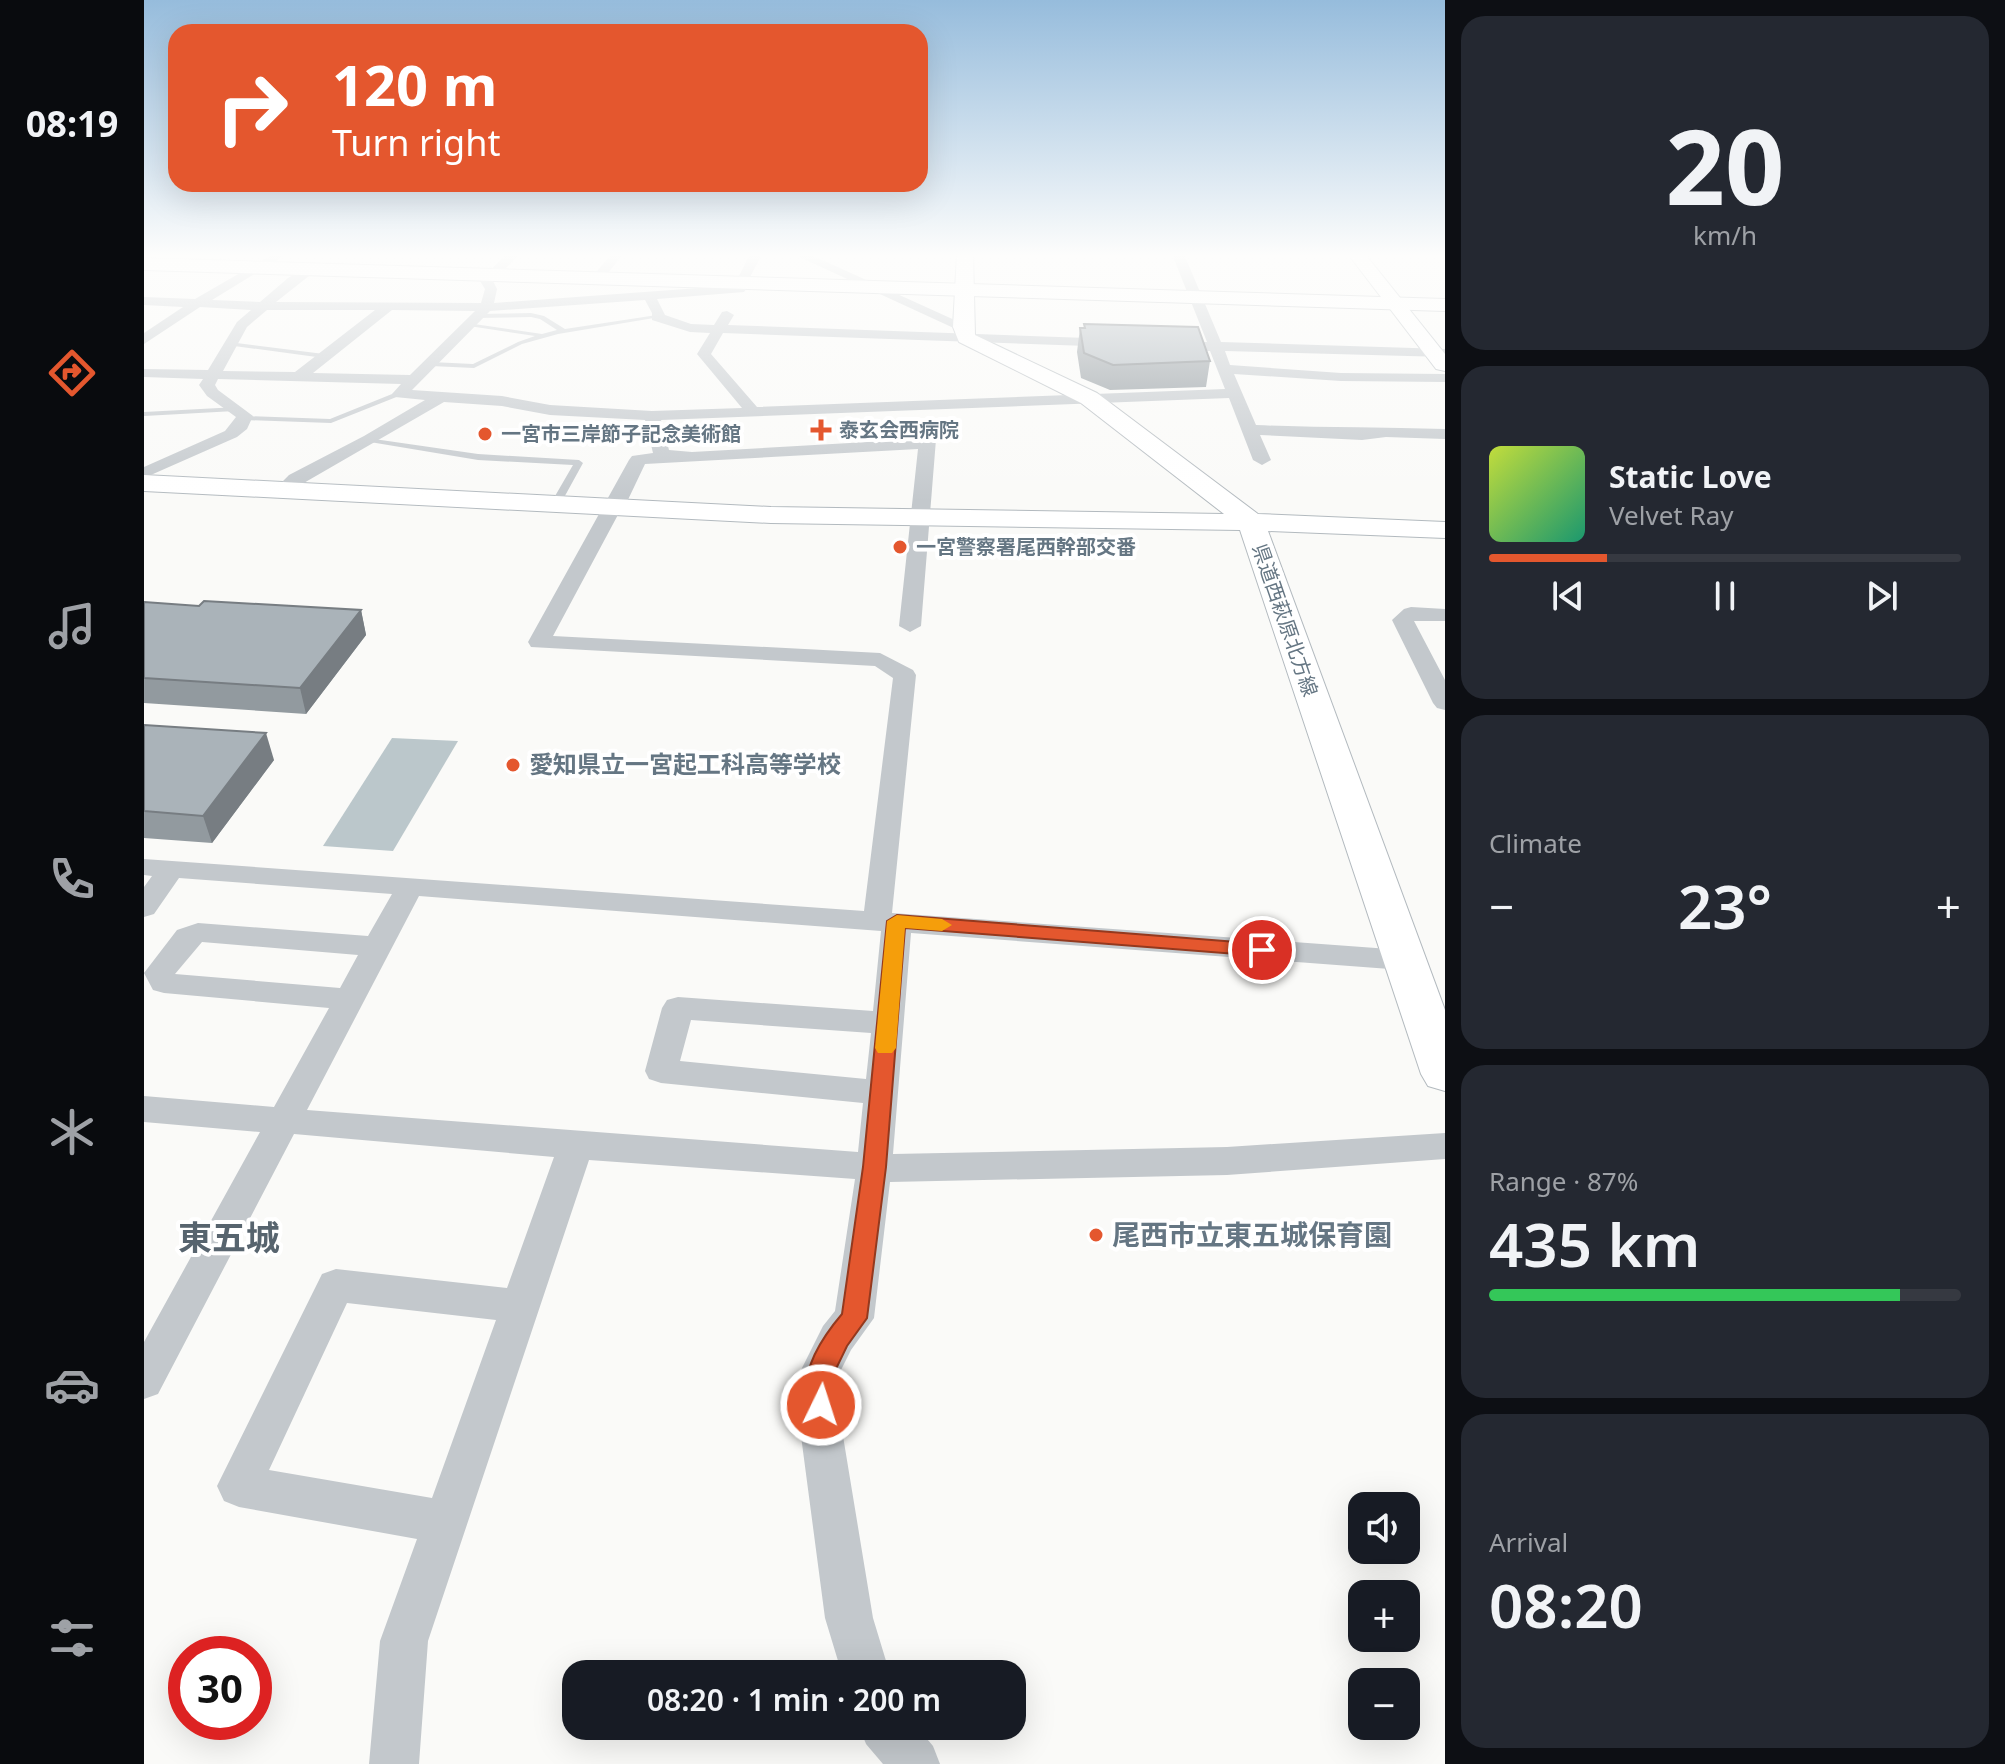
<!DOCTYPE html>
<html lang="en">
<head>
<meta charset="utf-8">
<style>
	body { margin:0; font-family:"Noto Sans","Noto Sans JP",sans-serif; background:#242831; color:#f1f3f6; height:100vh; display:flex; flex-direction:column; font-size:30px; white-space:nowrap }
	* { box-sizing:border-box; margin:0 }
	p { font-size:26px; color:#9ea1a6 }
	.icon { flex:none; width:44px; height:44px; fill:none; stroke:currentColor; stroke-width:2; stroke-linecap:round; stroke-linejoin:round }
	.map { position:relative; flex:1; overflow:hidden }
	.side { display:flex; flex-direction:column; gap:16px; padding:16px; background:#0d0f14; width:560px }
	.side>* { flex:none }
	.banner { position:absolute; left:24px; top:24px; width:760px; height:168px; border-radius:24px; box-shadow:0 8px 32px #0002; background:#e4572e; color:#fff; overflow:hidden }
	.fabs { position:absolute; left:1204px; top:1492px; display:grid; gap:16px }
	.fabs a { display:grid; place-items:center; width:72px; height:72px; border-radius:16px; background:#171b24; box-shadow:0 8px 32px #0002; font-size:40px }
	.speed { position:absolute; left:24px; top:1636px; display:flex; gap:16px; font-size:40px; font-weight:700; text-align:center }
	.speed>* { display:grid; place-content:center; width:104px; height:104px; border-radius:50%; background:#171b24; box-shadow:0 8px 32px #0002; line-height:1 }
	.speed .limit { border:12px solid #d22; background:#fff; color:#111 }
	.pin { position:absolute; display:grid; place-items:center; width:68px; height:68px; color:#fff; margin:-34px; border:4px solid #fff; border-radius:50%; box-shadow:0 2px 8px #0007 }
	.me { position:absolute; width:88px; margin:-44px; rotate:4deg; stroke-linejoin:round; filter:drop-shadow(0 0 6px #0008) }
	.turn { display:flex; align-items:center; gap:28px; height:168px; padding:0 32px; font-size:36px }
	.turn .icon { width:104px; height:104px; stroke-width:2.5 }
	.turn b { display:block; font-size:56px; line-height:68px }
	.big { font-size:60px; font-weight:600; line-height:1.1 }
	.side .tile { flex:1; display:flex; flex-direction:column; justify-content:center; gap:12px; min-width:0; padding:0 28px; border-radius:24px; background:#242831 }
	.side .dial { align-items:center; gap:0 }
	.dial b { font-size:104px; line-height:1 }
	.song { display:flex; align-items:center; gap:24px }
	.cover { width:96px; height:96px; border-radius:12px; background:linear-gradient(135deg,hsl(70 70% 55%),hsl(160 70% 35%)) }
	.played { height:8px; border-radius:4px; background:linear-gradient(90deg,#e4572e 25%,#363941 25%) }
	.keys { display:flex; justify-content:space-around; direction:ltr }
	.heat { display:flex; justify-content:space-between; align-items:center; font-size:44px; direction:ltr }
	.charge { height:12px; border-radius:6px; background:linear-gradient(90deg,#34c759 87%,#363941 0) }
	.trip { position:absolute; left:418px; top:1660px; width:464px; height:80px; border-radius:24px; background:#171b24; box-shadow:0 8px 32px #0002; font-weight:600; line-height:80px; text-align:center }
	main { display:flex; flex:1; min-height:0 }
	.menu { display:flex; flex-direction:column; width:144px; justify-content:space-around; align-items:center; background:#090b0e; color:#9ea1a6 }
	.menu .icon { width:56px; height:56px }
	.menu .selected { color:#e4572e }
	.menu b { font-size:36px; color:#f1f3f6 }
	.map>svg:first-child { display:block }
	.water { fill:#bbc7cb }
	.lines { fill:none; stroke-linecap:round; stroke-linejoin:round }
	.secondary-casing { stroke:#b3babf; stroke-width:2 }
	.primary-casing { stroke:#b5babe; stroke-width:2 }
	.lane { fill:#c3c8cc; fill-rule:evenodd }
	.street { fill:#c3c8cc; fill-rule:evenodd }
	.secondary { fill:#fff; fill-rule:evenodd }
	.primary { fill:#fff; fill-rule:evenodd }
	.wall { fill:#929a9f }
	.shaded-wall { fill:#777d82 }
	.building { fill:#aab3b9; stroke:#777d82; stroke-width:2 }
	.route { fill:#e4572e; stroke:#94391e; stroke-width:2 }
	.slow { fill:#f59e0b }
	.poi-dot { fill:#e4572e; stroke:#fff; stroke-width:3 }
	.labels { text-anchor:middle; stroke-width:8; stroke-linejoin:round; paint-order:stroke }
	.far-poi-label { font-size:20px; font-weight:bold; fill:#657683; stroke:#fff; text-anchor:start }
	.far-street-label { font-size:20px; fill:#657683; stroke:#fff }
	.poi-label { font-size:24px; font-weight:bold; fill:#657683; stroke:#fff; text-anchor:start }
	.near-poi-label { font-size:28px; font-weight:bold; fill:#657683; stroke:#fff; text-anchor:start }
	.near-quarter-label { font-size:34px; font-weight:bold; fill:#57646e; stroke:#fff }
</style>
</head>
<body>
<main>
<nav class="menu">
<b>08:19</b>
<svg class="icon selected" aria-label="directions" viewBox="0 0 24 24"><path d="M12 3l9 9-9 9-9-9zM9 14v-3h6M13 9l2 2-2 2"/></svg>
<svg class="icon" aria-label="music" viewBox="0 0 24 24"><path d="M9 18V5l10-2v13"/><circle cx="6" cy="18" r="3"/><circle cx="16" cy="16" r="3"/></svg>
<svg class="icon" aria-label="phone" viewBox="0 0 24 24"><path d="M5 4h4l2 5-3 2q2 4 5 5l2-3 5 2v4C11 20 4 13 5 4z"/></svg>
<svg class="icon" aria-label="climate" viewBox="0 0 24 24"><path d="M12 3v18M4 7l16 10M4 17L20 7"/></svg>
<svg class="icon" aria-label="car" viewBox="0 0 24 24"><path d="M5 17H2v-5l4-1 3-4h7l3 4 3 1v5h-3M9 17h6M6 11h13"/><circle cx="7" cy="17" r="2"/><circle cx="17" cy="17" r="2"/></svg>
<svg class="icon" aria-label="filters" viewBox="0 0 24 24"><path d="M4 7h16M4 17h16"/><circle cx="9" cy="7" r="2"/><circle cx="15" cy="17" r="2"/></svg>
</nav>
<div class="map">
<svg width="1301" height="1764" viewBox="0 0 1301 1764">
	<rect width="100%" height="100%" fill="#fafaf8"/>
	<!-- water -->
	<polygon class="water" points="248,738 314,741 249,851 179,846"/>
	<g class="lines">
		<defs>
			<g id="secondary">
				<polygon points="813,254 829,254 831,335 953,393 1114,514 1301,522 1301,538 1124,531 1301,1010 1301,1091 1284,1086 1277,1074 1096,530 627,523 0,491 0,475 627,507 1080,514 937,403 815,342 809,327"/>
				<polygon points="1204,254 1221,254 1301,354 1301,371 1292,369"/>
			</g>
			<polygon id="primary" points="0,258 1301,299 1301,311 0,270"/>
		</defs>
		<!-- secondary casing -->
		<use href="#secondary" class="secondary-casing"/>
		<!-- primary casing -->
		<use href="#primary" class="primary-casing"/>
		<!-- lane -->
		<g class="lane">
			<polygon points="387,313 400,316 421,329 513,315 516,317 414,334 378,344 330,368 287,366 283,364 287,362 329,364 374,342 391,336 325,326 323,323 398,334 413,330 396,319 387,317 333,318 330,316 333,314"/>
			<polygon points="85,342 180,354 184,356 180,358 83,345"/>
			<polygon points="253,392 260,394 187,423 101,420 97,418 101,416 186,419"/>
			<polygon points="94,407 94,411 91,411 0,416 0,412"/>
			<polygon points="223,438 334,454 435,460 439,463 417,503 412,506 407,503 429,465 334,460 226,442 222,440"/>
		</g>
		<!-- street -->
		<g class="street">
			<path d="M 129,254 L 143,254 L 68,300 L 116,302 L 144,278 L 166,265 L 170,266 L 170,272 L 132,302 L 337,303 L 341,289 L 336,281 L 338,278 L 363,254 L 376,254 L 349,281 L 353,289 L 350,303 L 596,285 L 602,289 L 600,292 L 513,299 L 521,315 L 547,324 L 570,325 L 578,312 L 583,311 L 590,315 L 584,325 L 972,339 L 979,343 L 972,347 L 579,333 L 567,354 L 613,407 L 1081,389 L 1066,351 L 1022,349 L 1015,345 L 1022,341 L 1063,342 L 1028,254 L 1040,254 L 1077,342 L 1301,349 L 1301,357 L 1081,351 L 1086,365 L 1197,373 L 1301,374 L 1301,382 L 1197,381 L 1090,374 L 1112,425 C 1175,428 1238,427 1301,429 L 1301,439 L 1242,437 L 1218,440 L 1116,435 L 1127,460 L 1118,465 L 1109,460 L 1085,398 L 517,420 L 525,450 L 548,452 L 776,439 L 779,424 L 791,424 L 793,427 L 777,626 L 766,632 L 755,626 L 774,449 L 501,464 L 481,506 L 476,511 L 409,636 L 736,653 L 769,670 L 772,675 L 748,913 L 1259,950 L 1270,953 L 1274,960 L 1270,967 L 1259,970 L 767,933 L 749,1154 L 1083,1147 L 1301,1133 L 1301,1159 L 1083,1175 L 746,1182 L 730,1318 L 707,1350 L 695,1374 L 699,1436 L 729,1618 L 746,1674 L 698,1674 L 681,1618 L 657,1436 L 655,1374 L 679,1326 L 691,1311 L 711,1179 L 445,1160 L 284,1641 L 275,1764 L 225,1764 L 236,1641 L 273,1539 L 95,1507 L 80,1501 L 73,1486 L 178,1274 L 192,1269 L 363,1288 L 410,1157 L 150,1134 L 14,1394 L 0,1399 L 0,1342 L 116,1132 L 0,1122 L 0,1096 L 130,1107 L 185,1008 L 20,993 L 9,990 L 0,973 L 33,930 L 54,923 L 224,936 L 248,894 L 35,878 L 10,914 L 0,917 L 0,887 L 8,876 L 0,875 L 0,859 L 720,911 L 749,678 L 731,666 L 387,647 L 384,642 L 485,460 L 488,456 L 509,453 L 501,420 L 406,415 L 358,406 L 300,402 L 139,495 L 130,490 L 145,475 L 220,436 L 281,400 L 251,397 L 248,394 L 257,384 L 74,379 L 71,385 L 74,390 L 109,416 L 103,429 L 93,437 L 0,478 L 0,467 L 81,431 L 92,417 L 63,396 L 55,385 L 59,379 L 0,377 L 0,369 L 64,370 L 93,322 L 107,310 L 56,307 L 0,344 L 0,333 L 39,307 L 0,305 L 0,297 L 51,299 ZM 501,300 L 508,313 L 508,320 L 546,332 L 566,333 L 553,354 L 598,408 L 508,411 L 406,405 L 358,396 L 268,390 L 346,311 ZM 123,310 L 231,310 L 151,372 L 79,371 L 103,327 ZM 248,310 L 331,311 L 266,375 L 169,373 ZM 275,896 L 737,931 L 729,1011 L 534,997 L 523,1000 L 518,1008 L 501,1071 L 505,1079 L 517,1083 L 719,1103 L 714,1152 L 163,1110 ZM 58,942 L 214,955 L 196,988 L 31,974 ZM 547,1020 L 727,1033 L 722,1079 L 536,1061 ZM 203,1303 L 352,1320 L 288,1498 L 125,1470 Z"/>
			<polygon points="467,254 479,254 460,278 452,278 450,275"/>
			<polygon points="606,254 618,254 603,283 595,283 593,280"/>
			<polygon points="649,254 665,254 826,327 814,330"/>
			<polygon points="1267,607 1301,609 1301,621 1270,621 1301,680 1301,710 1293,708 1289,703 1248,620 1260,609"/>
			<polygon points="715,1726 772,1726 789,1746 796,1764 739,1764 722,1744"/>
		</g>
		<!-- secondary -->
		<use href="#secondary" class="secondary"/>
		<!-- primary -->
		<use href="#primary" class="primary"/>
	</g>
	<!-- wall -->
	<g class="wall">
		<polygon points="940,324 1066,361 1062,387 966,390 937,378 933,352 936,328 940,328"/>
		<polygon points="0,602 55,606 217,610 222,635 162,714 0,703"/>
		<polygon points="0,725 130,760 68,843 0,838"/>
	</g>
	<!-- shaded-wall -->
	<g class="shaded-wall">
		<polygon points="217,610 222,635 162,714 156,688"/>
		<polygon points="122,733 130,760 68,843 59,816"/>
	</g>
	<!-- building -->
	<g class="building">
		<polygon points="940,324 1054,327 1066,361 969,365 940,353 936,328 941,328"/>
		<polygon points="60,601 217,610 156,688 0,678 0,602 55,606"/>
		<polygon points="0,725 122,733 59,816 0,811"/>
	</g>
	<!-- sky -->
	<linearGradient id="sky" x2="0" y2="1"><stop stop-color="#96bcdc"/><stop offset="0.51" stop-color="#fdfdfc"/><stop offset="1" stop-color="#fdfdfc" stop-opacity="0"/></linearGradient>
	<rect width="1301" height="501" fill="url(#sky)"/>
	<!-- route -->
	<path class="route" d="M 753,915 L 1118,944 L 1127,950 L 1118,956 L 761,928 L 742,1167 L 723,1318 L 703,1346 L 689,1375 L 690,1405 L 686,1414 L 677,1418 L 667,1414 C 651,1379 675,1341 698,1314 L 719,1167 L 743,921 Z"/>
	<!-- slow -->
	<polygon class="slow" points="753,915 798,919 808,925 798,931 761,928 752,1048 748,1053 734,1053 731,1048 743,921"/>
	<!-- markers -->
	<g class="poi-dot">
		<path d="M673 418h8v8h8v8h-8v8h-8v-8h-8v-8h8z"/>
		<circle cx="341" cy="434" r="8"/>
		<circle cx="756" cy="547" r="8"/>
		<circle cx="369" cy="765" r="8"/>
		<circle cx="952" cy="1235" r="8"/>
	</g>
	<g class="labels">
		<!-- far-poi labels -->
		<g class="far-poi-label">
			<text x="695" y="437">泰玄会西病院</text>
			<text x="357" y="441">一宮市三岸節子記念美術館</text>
			<text x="772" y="554">一宮警察署尾西幹部交番</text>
		</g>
		<!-- far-street labels -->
		<g class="far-street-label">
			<text transform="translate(1141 620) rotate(71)" y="7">県道西萩原北方線</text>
		</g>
		<!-- poi labels -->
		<g class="poi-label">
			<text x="385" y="773">愛知県立一宮起工科高等学校</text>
		</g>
		<!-- near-poi labels -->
		<g class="near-poi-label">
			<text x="968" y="1245">尾西市立東五城保育園</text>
		</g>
		<!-- near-quarter labels -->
		<g class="near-quarter-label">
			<text x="85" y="1250">東五城</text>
		</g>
	</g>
</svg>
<div class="fabs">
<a><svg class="icon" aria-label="sound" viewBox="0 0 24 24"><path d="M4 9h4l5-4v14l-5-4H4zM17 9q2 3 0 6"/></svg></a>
<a>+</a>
<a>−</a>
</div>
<div class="speed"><div class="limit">30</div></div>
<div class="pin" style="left:1118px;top:950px;background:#d93025"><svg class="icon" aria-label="arrive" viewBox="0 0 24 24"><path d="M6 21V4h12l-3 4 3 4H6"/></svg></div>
<svg class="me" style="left:677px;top:1405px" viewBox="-20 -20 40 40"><circle r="17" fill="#e4572e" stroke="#fff" stroke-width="3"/><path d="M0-11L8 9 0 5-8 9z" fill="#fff"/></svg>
<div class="trip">08:20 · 1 min · 200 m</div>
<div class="banner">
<div class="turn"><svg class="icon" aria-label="right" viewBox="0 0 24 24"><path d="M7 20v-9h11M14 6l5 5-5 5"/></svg><div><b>120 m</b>Turn right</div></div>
</div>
</div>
<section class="side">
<div class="tile dial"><b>20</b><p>km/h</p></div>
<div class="tile">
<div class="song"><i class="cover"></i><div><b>Static Love</b><p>Velvet Ray</p></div></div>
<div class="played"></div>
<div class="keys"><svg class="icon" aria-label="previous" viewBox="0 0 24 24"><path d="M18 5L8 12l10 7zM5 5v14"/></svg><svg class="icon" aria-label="pause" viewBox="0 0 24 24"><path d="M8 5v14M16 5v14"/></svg><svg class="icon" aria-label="next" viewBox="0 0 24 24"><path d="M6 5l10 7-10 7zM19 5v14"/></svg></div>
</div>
<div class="tile"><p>Climate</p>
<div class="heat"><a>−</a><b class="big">23°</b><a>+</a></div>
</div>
<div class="tile"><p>Range · 87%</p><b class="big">435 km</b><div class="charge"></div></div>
<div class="tile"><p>Arrival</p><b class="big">08:20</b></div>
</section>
</main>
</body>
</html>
